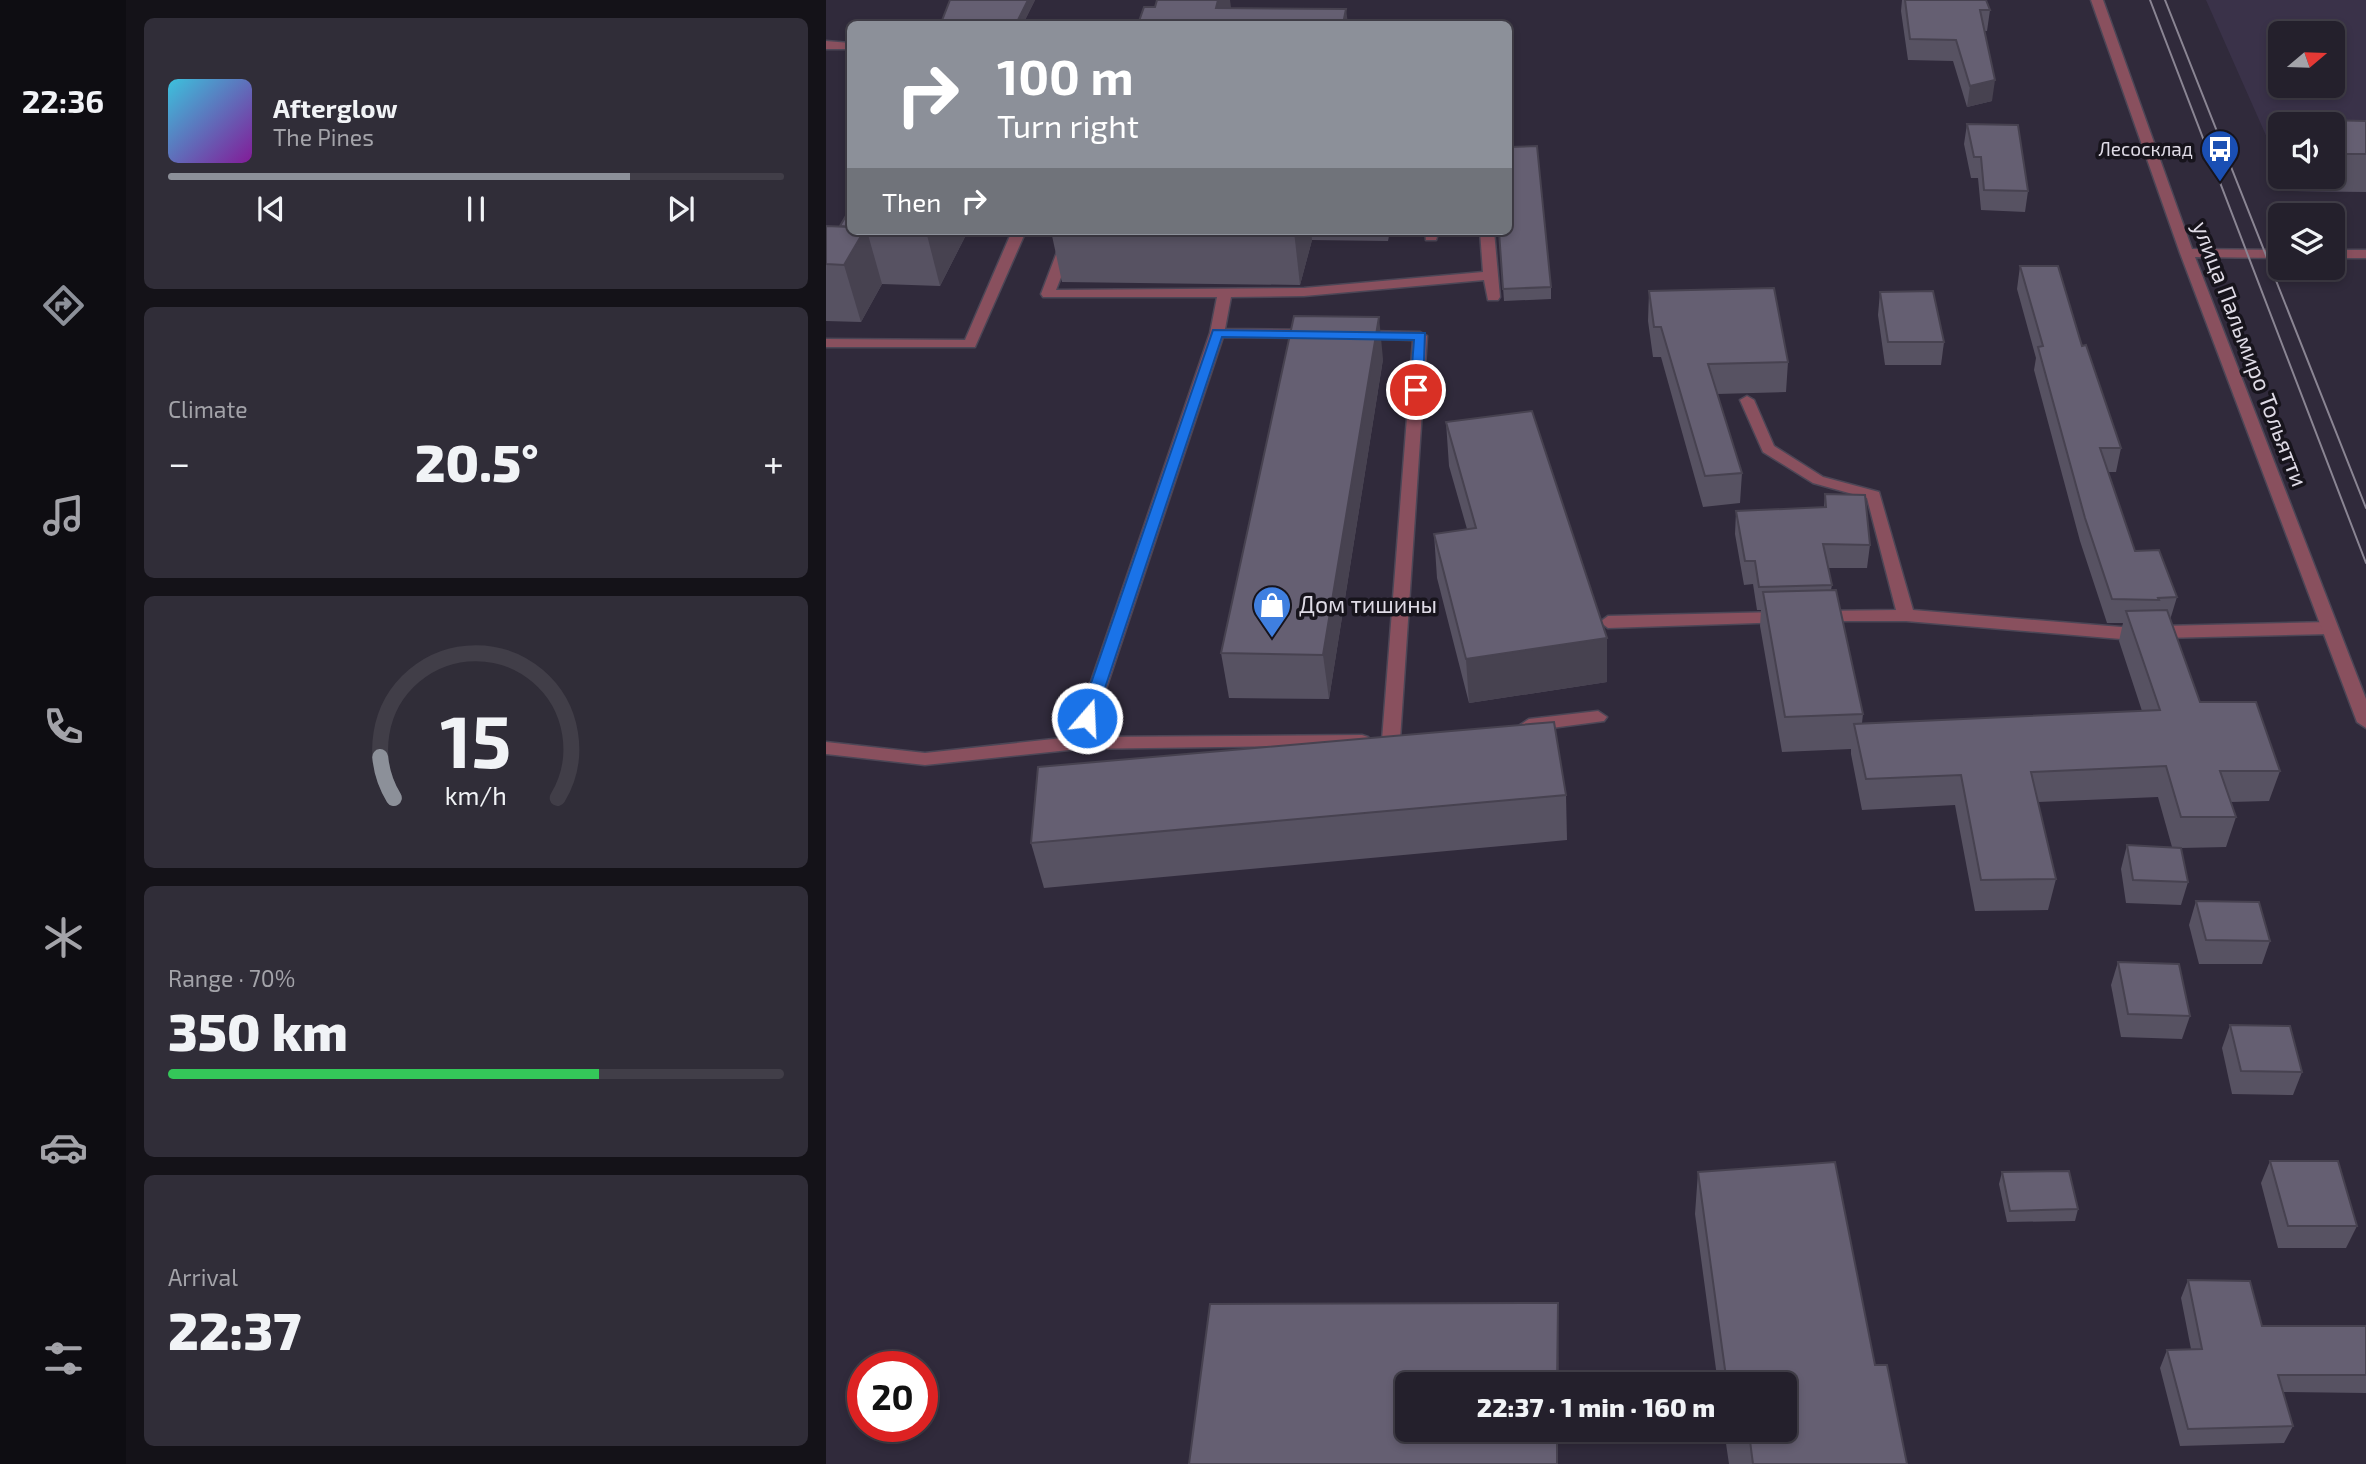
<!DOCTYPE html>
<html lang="en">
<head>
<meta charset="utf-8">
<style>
	body { margin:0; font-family:"Exo 2",sans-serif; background:#302d38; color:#f1f3f6; height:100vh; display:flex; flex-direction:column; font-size:26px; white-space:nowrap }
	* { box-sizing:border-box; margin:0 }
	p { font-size:23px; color:#a3a3a9 }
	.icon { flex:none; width:38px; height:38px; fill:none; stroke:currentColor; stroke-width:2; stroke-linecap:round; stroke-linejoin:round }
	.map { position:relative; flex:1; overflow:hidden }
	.details { display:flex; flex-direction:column; gap:18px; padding:18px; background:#141218; width:700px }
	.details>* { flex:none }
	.top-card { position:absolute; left:21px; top:21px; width:665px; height:214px; border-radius:10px; box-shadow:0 4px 10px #0003,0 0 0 2px #413e48; background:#8c9099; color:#fff; overflow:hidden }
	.needle { width:46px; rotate:71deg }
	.buttons { position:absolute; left:1442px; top:21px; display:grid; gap:14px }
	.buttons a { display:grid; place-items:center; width:77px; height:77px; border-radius:10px; background:#24202c; box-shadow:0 4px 10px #0003,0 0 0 2px #413e48; font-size:35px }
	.speed { position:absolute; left:21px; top:1351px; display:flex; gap:14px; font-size:35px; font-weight:700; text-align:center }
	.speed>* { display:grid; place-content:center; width:91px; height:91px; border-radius:50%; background:#24202c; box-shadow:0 4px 10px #0003,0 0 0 2px #413e48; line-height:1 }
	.speed .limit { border:10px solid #d22; background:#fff; color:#111 }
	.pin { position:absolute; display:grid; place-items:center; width:60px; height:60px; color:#fff; margin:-30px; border:4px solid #fff; border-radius:50%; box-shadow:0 2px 7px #0007 }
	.me { position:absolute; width:77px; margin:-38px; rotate:19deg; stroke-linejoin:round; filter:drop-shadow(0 0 5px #0008) }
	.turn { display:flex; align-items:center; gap:24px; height:147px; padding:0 35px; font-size:32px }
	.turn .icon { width:91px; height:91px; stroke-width:2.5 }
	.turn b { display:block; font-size:49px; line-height:60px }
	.then { display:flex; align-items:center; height:66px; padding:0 35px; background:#0003; gap:14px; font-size:26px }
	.big { font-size:52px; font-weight:800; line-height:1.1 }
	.details .widget { flex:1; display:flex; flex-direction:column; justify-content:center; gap:10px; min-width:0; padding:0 24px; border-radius:10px; background:#302d38 }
	.details .dial { align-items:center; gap:0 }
	.dial svg { height:182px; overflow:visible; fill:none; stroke:#413e48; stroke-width:7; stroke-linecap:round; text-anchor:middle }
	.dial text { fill:#f1f3f6; stroke:none }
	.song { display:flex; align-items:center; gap:21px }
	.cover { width:84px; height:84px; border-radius:10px; background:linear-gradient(135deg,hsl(190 70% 55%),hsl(290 70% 35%)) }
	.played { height:7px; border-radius:4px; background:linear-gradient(90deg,#8c9099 75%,#413e48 75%) }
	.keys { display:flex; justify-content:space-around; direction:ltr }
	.heat { display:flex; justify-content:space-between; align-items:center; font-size:38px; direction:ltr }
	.charge { height:10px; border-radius:5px; background:linear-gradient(90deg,#34c759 70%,#413e48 0) }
	.trip { position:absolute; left:569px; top:1372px; width:402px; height:70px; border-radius:10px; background:#24202c; box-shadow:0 4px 10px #0003,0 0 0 2px #413e48; font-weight:800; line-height:70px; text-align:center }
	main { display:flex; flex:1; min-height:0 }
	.menu { display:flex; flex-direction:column; width:126px; justify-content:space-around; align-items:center; background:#0e0d12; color:#a3a3a9 }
	.menu .icon { width:49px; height:49px }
	.menu .current { color:#8c9099 }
	.menu b { font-size:32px; color:#f1f3f6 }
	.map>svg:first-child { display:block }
	.built { fill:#3a3249; fill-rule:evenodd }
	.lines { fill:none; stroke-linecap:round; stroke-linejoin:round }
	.service-casing { stroke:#4c4656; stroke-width:3 }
	.tertiary-casing { stroke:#4c4656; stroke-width:3 }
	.service { fill:#89505e; fill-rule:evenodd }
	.tertiary { fill:#89505e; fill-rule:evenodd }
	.tram { stroke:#8a8593; stroke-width:2 }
	.wall { fill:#575262 }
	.shaded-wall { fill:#474250 }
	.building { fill:#655f72; stroke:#474250; stroke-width:2 }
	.route { fill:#1a73e8; stroke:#114b97; stroke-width:2 }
	.labels { text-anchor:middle; stroke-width:7; stroke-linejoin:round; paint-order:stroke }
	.far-poi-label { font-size:19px; fill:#dfdbe6; stroke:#17141c; text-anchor:end }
	.street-label { font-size:23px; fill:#dfdbe6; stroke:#17141c }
	.poi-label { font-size:23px; fill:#dfdbe6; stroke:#17141c; text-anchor:start }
</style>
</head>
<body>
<main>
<nav class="menu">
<b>22:36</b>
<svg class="icon current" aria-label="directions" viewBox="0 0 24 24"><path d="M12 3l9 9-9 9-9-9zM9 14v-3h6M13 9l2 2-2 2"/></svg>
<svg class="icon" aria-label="music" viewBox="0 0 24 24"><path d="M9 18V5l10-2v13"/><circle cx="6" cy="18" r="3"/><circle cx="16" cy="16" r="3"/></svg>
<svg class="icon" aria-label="phone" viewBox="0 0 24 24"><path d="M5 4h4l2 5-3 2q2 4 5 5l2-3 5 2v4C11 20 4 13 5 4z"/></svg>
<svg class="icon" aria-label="climate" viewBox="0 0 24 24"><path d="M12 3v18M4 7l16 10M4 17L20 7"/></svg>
<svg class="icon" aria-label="car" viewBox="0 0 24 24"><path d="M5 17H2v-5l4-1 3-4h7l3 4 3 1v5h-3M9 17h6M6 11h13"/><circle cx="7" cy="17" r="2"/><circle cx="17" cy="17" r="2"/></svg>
<svg class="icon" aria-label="filters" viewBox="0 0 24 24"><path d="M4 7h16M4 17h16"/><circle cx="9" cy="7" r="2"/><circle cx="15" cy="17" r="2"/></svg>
</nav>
<section class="details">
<div class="widget">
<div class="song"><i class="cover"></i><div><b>Afterglow</b><p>The Pines</p></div></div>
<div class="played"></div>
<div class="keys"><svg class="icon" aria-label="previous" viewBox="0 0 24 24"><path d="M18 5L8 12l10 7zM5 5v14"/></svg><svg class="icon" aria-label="pause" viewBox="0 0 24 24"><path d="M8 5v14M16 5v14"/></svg><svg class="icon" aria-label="next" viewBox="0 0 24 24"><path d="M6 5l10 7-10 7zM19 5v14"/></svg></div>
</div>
<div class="widget"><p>Climate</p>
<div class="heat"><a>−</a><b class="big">20.5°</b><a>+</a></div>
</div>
<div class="widget dial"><svg viewBox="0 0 100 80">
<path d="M14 69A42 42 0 1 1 86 69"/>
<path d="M14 69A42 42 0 0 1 8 51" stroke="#8c9099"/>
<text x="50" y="56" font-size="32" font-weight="700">15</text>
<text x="50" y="72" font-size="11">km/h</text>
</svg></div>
<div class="widget"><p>Range · 70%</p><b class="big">350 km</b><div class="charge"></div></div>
<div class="widget"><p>Arrival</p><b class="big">22:37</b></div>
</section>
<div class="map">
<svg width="1540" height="1464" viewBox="0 0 1540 1464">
	<rect width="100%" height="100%" fill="#302a3b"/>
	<!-- built -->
	<path class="built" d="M 1380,0 L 1540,0 L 1540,192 L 1465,191 L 1459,177 L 1507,177 L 1507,124 L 1454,124 L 1454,167 ZM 1454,33 L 1507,33 L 1507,86 L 1454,86 Z"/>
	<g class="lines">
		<defs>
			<g id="service">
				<polygon points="0,41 24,43 24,49 0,49"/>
				<polygon points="186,231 200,231 149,347 0,347 0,339 139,340"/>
				<polygon points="239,231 253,231 230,290 478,288 657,272 654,231 668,231 674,297 672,300 662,300 658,280 478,296 405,297 399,329 486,330 493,334 486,338 397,337 264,737 536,735 542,737 545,741 542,745 253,749 99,765 0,754 0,742 99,753 246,737 384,333 391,297 217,297 215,294"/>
				<polygon points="599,231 613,231 610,240 600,240"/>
				<polygon points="531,331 594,332 601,336 574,740 565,746 556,740 587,340 526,338 526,332"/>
				<polygon points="921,396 928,400 948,446 997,477 1053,492 1087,610 1295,627 1504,622 1512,628 1504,634 1295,639 1080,621 989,621 987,617 989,613 995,611 1070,610 1041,498 987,483 937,452 914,400"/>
				<polygon points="957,612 963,614 965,618 963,622 782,628 774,622 782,616"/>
				<polygon points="772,711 781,717 778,721 703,731 694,725 703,719"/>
			</g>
			<g id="tertiary">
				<polygon points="1265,0 1277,0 1366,249 1454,250 1454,258 1369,257 1540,699 1540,728 1531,722 1354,253"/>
				<rect x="1507" y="250" width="33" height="8"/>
			</g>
		</defs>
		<!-- service casing -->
		<use href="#service" class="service-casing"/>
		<!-- tertiary casing -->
		<use href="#tertiary" class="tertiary-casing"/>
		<!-- service -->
		<use href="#service" class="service"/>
		<!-- tertiary -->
		<use href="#tertiary" class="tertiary"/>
		<!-- tram -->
		<g class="tram">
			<polyline points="1324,0 1540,563"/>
			<polyline points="1339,0 1540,508"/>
		</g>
	</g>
	<!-- wall -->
	<g class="wall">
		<polygon points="124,0 209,0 197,24 115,24 115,23"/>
		<polygon points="1076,0 1160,0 1164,10 1161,31 1158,31 1166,101 1141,107 1127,61 1082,60 1075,11"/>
		<polygon points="1460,119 1540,121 1540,192 1465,191 1459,177 1507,177 1507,124 1459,124"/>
		<polygon points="1141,124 1202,191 1199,212 1155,210 1152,178 1145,178 1138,144"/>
		<polygon points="1454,142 1454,165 1451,157"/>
		<polygon points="0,226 15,226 24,231 142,231 114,286 56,284 35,322 0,321"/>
		<polygon points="225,231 564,231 562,241 486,240 474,285 236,282"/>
		<polygon points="673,231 725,287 725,299 678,301"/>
		<polygon points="1194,266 1256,346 1295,448 1290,472 1282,472 1309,551 1351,597 1344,620 1374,702 1454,771 1443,801 1405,802 1410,817 1400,847 1355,848 1362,882 1355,905 1300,903 1295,869 1301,845 1346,847 1332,797 1212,802 1230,879 1222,910 1149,911 1129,805 1036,810 1025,754 1025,749 956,752 934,626 935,610 931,610 927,584 918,585 909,534 910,511 998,507 999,494 1044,545 1041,568 1002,568 1006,585 1005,590 1037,714 1036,723 1316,711 1293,641 1297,623 1281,623 1254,541 1208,370 1210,358 1191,289"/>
		<polygon points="823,291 962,362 960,392 891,394 916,473 914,503 877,507 835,357 827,357 822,321"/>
		<polygon points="1054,292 1118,342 1115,365 1059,365 1052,315"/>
		<polygon points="557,359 503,699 403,698 395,653"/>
		<polygon points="620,422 781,638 781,682 643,703 611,578 608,534 641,529 623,466"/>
		<polygon points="740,795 741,840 218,888 205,843"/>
		<polygon points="1370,901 1444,941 1436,964 1373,964 1363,925"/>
		<polygon points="1292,962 1364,1016 1356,1039 1295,1037 1285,985"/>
		<polygon points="1404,1025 1476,1072 1467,1095 1406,1094 1396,1048"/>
		<polygon points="1444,1161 1531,1226 1520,1248 1452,1248 1435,1183"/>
		<polygon points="872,1172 1049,1365 1081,1464 903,1464 898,1430 959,1430 959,1384 892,1384 869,1214"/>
		<polygon points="1176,1172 1252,1209 1249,1221 1181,1222 1173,1184"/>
		<polygon points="1362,1280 1436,1326 1540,1326 1540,1393 1457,1392 1467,1426 1458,1443 1354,1446 1334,1368 1341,1350 1365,1349 1355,1298"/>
	</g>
	<!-- shaded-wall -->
	<g class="shaded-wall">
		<polygon points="202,0 209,0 197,24 190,24"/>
		<polygon points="392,0 404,0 407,22 390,8"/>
		<polygon points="520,9 522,24 517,24"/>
		<polygon points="1169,80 1166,101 1141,107 1144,86"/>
		<polygon points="38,231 41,231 56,284 35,322 18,265"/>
		<polygon points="100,231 142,231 114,286"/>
		<polygon points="468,231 485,231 486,240 474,285"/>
		<polygon points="553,317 557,359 503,699 497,655"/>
		<polygon points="781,638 781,682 643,703 640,659"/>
		<polygon points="732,1303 733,1384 731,1384"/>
		<rect x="731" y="1430" width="1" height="34"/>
	</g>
	<!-- building -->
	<g class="building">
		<polygon points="124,0 202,0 190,24 115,23"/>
		<polygon points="331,0 392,0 390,8 520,9 517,24 312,24 318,7 329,7"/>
		<polygon points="1079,0 1160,0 1164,10 1154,10 1169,80 1144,86 1130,40 1084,39"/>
		<polygon points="1460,119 1540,121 1540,154 1507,154 1507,124 1462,124"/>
		<polygon points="1141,124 1192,125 1202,191 1158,190 1155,157 1148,157"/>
		<polygon points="711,146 725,287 677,289 673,231 682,231 682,147"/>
		<polygon points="24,209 24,227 14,226"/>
		<polygon points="0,226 24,227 24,231 38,231 18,265 0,264"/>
		<polygon points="1194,266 1232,266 1256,346 1260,345 1295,448 1274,448 1309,551 1333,550 1351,597 1332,598 1333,600 1286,599 1259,518 1212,347 1217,346"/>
		<polygon points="948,288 962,362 882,364 916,473 879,476 835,327 828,327 823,291"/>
		<polygon points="1107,291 1118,342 1062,342 1054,292"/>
		<polygon points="468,316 553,317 497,655 395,653"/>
		<polygon points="706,411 781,638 640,659 608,534 650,528 620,422"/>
		<polygon points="999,494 1039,495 1044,545 997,544 1006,585 933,587 929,561 919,561 910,511 1000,507"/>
		<polygon points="1010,590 1037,714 959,717 937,592"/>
		<polygon points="1341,610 1374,702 1430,702 1454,771 1394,771 1410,817 1355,817 1340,766 1205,772 1230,879 1155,880 1135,775 1040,779 1028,724 1334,710 1300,611"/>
		<polygon points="728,722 740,795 205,843 212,767"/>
		<polygon points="1301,845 1355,848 1362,882 1307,880"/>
		<polygon points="1370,901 1433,902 1444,941 1380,940"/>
		<polygon points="1292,962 1353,964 1364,1016 1302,1014"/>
		<polygon points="1404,1025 1464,1026 1476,1072 1415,1071"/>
		<polygon points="1444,1161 1512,1161 1531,1226 1462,1226"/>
		<polygon points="1009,1162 1049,1365 1061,1365 1081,1464 927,1464 923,1433 908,1434 907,1430 959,1430 959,1384 901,1384 872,1172"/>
		<polygon points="1243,1171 1252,1209 1184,1211 1176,1172"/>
		<polygon points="1362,1280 1424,1281 1436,1326 1540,1326 1540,1375 1452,1375 1467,1426 1362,1429 1341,1350 1376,1349"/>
		<polygon points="732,1303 731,1384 581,1384 581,1430 731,1430 731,1464 363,1464 384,1304"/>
	</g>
	<!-- route -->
	<polygon class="route" points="387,330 599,333 597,390 590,394 584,390 588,340 396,337 269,718 261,723 256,721 253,718"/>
	<!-- icons -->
	<defs>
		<symbol id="bus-pin" viewBox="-11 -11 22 30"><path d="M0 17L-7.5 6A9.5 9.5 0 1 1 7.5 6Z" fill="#1a4fb4" stroke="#17141c"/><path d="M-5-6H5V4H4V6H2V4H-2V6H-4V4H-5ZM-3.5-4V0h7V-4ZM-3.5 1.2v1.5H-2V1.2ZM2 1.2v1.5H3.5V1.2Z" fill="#fff"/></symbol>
		<symbol id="shop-pin" viewBox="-11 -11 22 30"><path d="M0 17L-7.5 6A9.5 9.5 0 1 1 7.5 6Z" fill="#3f7fe0" stroke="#17141c"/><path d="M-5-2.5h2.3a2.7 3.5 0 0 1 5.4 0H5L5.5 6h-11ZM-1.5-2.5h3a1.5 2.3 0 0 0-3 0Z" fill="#fff"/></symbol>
	</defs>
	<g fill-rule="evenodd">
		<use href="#bus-pin" x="1372" y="127" width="44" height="60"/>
		<use href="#shop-pin" x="424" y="583" width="44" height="60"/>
	</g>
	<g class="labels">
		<!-- far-poi labels -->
		<g class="far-poi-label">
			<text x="1367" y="156">Лесосклад</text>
		</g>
		<!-- street labels -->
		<g class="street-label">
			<text transform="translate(1424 354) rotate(69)" y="8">улица Пальмиро Тольятти</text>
		</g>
		<!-- poi labels -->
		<g class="poi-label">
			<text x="473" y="613">Дом тишины</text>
		</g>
	</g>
</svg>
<div class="buttons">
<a><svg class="needle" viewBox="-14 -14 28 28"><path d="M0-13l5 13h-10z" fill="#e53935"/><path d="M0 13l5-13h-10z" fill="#a3a3a9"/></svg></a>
<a><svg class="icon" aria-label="sound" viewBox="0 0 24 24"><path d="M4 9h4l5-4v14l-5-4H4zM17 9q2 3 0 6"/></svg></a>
<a><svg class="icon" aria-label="layers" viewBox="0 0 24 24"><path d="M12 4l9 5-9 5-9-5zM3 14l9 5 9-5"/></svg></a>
</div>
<div class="speed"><div class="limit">20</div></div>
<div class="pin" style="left:590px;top:390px;background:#d93025"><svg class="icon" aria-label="arrive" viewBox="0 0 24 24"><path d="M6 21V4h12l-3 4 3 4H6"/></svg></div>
<svg class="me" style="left:261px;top:718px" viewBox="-20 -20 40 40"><circle r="17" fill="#1a73e8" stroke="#fff" stroke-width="3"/><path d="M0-11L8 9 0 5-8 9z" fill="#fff"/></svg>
<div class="trip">22:37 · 1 min · 160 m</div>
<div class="top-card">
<div class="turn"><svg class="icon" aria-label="right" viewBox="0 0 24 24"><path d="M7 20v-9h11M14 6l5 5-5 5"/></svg><div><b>100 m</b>Turn right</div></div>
<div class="then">Then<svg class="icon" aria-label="right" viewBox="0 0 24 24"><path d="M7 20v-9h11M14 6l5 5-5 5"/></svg></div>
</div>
</div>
</main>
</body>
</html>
